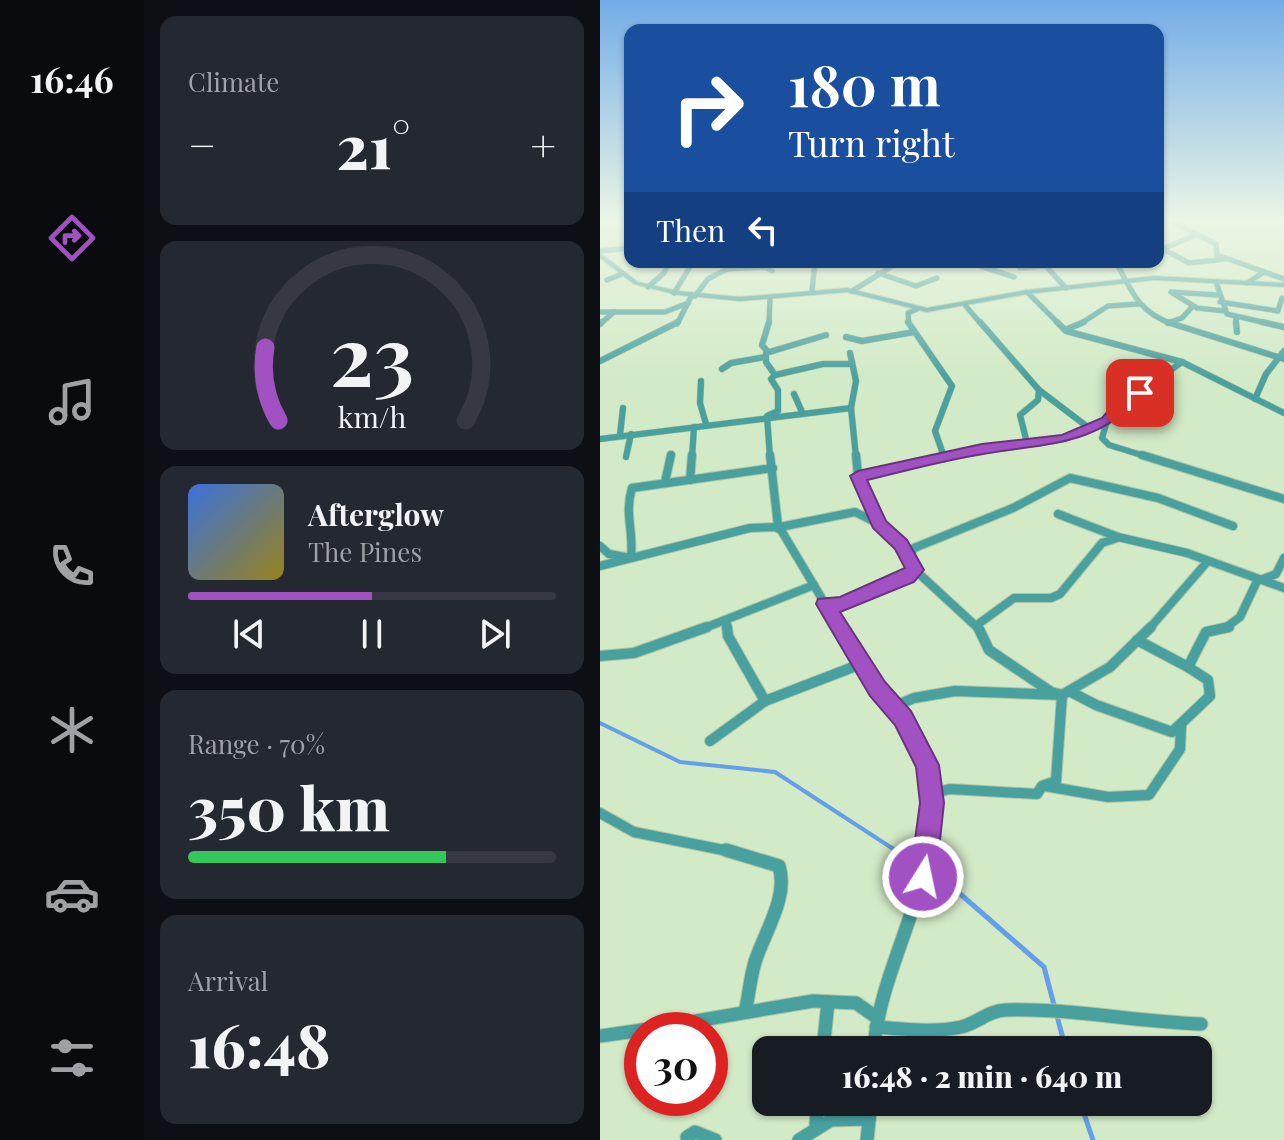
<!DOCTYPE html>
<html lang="en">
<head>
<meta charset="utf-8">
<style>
	body { margin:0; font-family:"Playfair Display",serif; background:#242831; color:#f1f3f6; height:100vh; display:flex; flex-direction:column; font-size:30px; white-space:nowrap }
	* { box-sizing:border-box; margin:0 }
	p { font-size:26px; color:#9ea1a6 }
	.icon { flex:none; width:44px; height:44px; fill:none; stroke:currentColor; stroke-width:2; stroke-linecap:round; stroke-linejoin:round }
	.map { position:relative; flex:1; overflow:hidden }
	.drawer { display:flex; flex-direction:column; gap:16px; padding:16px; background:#0d0f14; width:456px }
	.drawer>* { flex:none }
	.top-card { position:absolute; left:24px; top:24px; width:540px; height:244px; border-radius:16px; box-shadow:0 2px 6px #0004; background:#1a4fa0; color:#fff; overflow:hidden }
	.speed { position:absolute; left:24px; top:1012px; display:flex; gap:16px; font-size:40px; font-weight:700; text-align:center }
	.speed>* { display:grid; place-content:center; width:104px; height:104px; border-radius:50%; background:#171b24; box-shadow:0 2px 6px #0004; line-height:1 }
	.speed .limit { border:12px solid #d22; background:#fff; color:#111 }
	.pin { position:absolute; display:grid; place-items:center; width:68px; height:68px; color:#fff; margin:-34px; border-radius:16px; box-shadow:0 4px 12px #0006 }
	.me { position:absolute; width:88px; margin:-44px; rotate:10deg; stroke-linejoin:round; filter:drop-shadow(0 0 6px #0008) }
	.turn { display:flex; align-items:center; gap:28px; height:168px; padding:0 32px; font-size:36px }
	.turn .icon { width:104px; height:104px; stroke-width:2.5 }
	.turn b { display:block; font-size:56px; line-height:68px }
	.then { display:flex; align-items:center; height:76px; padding:0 32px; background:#0003; gap:16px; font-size:30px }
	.big { font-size:60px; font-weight:800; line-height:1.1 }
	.drawer .card { flex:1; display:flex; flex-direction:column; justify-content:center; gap:12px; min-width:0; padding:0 28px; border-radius:16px; background:#242831 }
	.drawer .dial { align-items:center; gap:0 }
	.dial svg { height:208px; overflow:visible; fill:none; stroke:#363941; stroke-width:7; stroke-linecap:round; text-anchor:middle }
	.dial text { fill:#f1f3f6; stroke:none }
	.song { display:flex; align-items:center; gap:24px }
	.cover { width:96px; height:96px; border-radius:12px; background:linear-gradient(135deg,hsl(220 70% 55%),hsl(50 70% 35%)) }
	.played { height:8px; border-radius:4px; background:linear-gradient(90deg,#a151c2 50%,#363941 50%) }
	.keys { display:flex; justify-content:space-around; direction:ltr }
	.heat { display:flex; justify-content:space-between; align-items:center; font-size:44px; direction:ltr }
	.charge { height:12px; border-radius:6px; background:linear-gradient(90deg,#34c759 70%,#363941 0) }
	.trip { position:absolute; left:152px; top:1036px; width:460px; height:80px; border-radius:16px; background:#171b24; box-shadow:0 2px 6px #0004; font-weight:800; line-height:80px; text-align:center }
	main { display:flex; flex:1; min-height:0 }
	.dock { display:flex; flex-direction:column; width:144px; justify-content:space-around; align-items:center; background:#090b0e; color:#9ea1a6 }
	.dock .icon { width:56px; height:56px }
	.dock .current { color:#a151c2 }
	.dock b { font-size:36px; color:#f1f3f6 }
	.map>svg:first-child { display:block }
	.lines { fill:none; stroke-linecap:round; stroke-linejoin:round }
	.stream-far1 { stroke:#659fe9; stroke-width:4 }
	.stream { stroke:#659fe9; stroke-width:5 }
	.minor-far4-casing { stroke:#afc4a4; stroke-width:6 }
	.minor-far3-casing { stroke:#afc4a4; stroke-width:7 }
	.minor-far2-casing { stroke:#afc4a4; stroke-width:10 }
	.minor-far1-casing { stroke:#afc4a4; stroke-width:12 }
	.minor-casing { stroke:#afc4a4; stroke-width:15 }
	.tertiary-casing { stroke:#afc4a4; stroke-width:2 }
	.minor-far4 { stroke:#48a09f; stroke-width:5 }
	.minor-far3 { stroke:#48a09f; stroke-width:6 }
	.minor-far2 { stroke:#48a09f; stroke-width:8 }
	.minor-far1 { stroke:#48a09f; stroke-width:10 }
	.minor { stroke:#48a09f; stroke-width:13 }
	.tertiary { fill:#48a09f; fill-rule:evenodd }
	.route { fill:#a151c2; stroke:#69357e; stroke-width:2 }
</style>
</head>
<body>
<main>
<nav class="dock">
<b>16:46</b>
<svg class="icon current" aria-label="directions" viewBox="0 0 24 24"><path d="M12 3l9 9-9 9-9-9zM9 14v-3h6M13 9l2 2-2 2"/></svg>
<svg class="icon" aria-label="music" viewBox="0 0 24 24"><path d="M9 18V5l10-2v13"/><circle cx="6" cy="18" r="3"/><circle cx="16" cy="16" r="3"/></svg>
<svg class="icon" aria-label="phone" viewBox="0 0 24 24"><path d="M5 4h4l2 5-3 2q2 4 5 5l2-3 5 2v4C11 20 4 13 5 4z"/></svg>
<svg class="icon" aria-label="climate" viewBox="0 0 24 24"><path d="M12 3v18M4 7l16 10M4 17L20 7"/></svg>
<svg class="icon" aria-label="car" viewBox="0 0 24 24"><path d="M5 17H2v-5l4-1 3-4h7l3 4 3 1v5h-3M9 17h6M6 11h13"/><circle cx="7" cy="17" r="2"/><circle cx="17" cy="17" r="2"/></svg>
<svg class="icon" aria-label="filters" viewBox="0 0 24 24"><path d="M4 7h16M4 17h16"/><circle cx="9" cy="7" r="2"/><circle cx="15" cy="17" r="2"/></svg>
</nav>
<section class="drawer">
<div class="card"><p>Climate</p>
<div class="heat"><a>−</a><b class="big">21°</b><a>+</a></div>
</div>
<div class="card dial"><svg viewBox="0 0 100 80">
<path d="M14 69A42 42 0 1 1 86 69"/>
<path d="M14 69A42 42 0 0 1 9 41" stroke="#a151c2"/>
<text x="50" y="56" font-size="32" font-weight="700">23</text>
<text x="50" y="72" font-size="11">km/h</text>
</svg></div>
<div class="card">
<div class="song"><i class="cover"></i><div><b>Afterglow</b><p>The Pines</p></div></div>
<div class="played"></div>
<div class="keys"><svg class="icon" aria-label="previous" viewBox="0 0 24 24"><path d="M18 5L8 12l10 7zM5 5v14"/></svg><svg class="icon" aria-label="pause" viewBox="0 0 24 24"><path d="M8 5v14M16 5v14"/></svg><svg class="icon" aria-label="next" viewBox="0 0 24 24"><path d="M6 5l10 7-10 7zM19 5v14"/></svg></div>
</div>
<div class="card"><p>Range · 70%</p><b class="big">350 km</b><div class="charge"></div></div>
<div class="card"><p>Arrival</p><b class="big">16:48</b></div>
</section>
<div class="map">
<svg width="684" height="1140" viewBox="0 0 684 1140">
	<rect width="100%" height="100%" fill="#d2eac6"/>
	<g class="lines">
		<!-- stream-far1 -->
		<polyline class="stream-far1" points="0,723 80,762 175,772 298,852"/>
		<!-- stream -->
		<g class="stream">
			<polyline points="295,850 319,865"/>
			<polyline points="326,869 343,879 444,967 454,1005"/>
			<polyline points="457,1016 466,1050"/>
			<polyline points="480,1102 493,1140"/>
		</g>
		<defs>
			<g id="minor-far4">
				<polyline points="569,220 616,244 617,255 684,279"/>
				<polyline points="565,250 589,263 625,259"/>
				<polyline points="0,251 30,248"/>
				<polyline points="558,251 595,235"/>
				<polyline points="368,262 414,277"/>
				<polyline points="442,262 466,288"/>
				<path d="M 516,262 C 532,292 539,313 573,324"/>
				<polyline points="420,268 444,266"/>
				<polyline points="127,269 166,267 172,271"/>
				<polyline points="278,273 316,286 337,278"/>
				<polyline points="7,280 22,274"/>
				<polyline points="616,282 627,314 671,324"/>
				<polyline points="647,283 664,272"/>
				<polyline points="48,287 64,273 69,262"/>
				<polyline points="212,291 215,262"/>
				<polyline points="252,291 299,262"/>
				<polyline points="427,292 459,324"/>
				<polyline points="571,292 597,308 625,311"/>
				<polyline points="572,292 618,295"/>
				<polyline points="74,293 93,262"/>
				<polyline points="95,296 108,279 140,262"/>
				<polyline points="620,302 678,311 682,298"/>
				<polyline points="365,305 381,324"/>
				<polyline points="0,312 65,312 88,303"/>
				<polyline points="636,317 636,324"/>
				<polyline points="568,323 582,318 593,306"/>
				<polyline points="0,324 14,312"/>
				<polyline points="77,324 92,295"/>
				<polyline points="169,324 170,297"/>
				<polyline points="309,324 308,313 317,309"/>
				<polyline points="480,324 508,306 539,304"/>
			</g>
			<g id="minor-far3">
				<polyline points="308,322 352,386 335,431 344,457"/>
				<polyline points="380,322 439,390 489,428"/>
				<polyline points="457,322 466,331 582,362 684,413"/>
				<polyline points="567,322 684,359"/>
				<polyline points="636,322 637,332"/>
				<polyline points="662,322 684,327"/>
				<polyline points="568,323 571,322"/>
				<polyline points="0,324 2,322"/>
				<polyline points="465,330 484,322"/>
				<polyline points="246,337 262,341 314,332"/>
				<polyline points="167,351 162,345 169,322"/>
				<polyline points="250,353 256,381 251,408 256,457"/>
				<polyline points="0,361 78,322"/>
				<polyline points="122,369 131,363 165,357"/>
				<polyline points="175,375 223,364 252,364"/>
				<polyline points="101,381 100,403 106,424"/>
				<polyline points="194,394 202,412"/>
				<polyline points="655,399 666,374 684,351"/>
				<polyline points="507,421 502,438 509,445 548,457"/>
				<polyline points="20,435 23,408"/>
				<polyline points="0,439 251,408"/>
				<polyline points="427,443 420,415 438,400 439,390"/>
				<polyline points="26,457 31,434"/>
				<polyline points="70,457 71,454"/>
				<polyline points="92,457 94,427"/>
				<polyline points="170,457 167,416 178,411 178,390 171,379 175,375 166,362 166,353 226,335"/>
				<polyline points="345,457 465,439 507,421 522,404 582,362"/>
			</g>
			<g id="minor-far2">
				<polyline points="170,455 178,526"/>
				<polyline points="256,455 258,476 279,524 301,544 315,570 379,629"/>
				<polyline points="343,455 344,458"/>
				<polyline points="542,455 684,499"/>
				<polyline points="258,476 354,455"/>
				<polyline points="90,480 92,455"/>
				<polyline points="65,482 71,455"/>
				<polyline points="458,514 518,537 587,553 684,588"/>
				<polygon points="185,526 181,530 177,528"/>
				<polyline points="185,526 255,512 279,524"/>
				<polyline points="181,530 240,629"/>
				<path d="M 0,546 L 9,554 L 31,558 C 34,530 24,514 32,488 L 173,468"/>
				<polyline points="308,560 314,548 413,508 470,478 558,498 633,526"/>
				<polyline points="0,566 150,528 177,527"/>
				<polyline points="663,579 676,574 684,558"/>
				<polyline points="225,604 241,604 308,577 315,570"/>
				<polyline points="126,620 127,629"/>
				<polyline points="377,625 414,598 451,598 460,594 502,543 517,538"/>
				<polyline points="102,629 214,585"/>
				<polyline points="549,629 607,562"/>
				<polyline points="624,629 640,617 658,579"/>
			</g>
			<g id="minor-far1">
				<polyline points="127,627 128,636 165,701"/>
				<path d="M 239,627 L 320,745 C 333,782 331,814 326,852"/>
				<polyline points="378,627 389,650 451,692 462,695"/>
				<polyline points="537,640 588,667"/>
				<polyline points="0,656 34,653 107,627"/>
				<polyline points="471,692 496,705 572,732 610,696 608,680 588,667 606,632 629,627"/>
				<polyline points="293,707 314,698 355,691 462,695 510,667 551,627"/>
				<polyline points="110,741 165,701 261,664"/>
				<polyline points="445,786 508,797 549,795 580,749 581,727"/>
				<polyline points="330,794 350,789 437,794 442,786 456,781 462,695"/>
				<polyline points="0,813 34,832 133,852"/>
			</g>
			<g id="minor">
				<path d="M 126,850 L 179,866 C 189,897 164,933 155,962 C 150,978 149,996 145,1012"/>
				<path d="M 276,1027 C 305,1029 333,1033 361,1027 C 378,1023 387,1011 406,1010 C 471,1008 536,1022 601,1024"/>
				<polyline points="43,1030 213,1001 256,1003 276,1017"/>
				<polyline points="0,1036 42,1030"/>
				<polyline points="223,1050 228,1002"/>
				<path d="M 274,1050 C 278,981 318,919 326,850"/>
				<polyline points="216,1124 218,1102"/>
				<polyline points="87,1137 95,1132 115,1140"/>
				<polyline points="199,1140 231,1120 269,1119"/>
				<polyline points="267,1140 271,1102"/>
			</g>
			<polygon id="tertiary" points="0,253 38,282 78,291 140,297 247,288 327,308 427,290 554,276 684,283 684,287 554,280 427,294 327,312 247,292 140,301 78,295 34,284 0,258"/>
		</defs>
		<!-- minor-far4 casing -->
		<use href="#minor-far4" class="minor-far4-casing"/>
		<!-- minor-far3 casing -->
		<use href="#minor-far3" class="minor-far3-casing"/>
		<!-- minor-far2 casing -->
		<use href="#minor-far2" class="minor-far2-casing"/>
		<!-- minor-far1 casing -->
		<use href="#minor-far1" class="minor-far1-casing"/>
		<!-- minor casing -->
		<use href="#minor" class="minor-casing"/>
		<!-- tertiary casing -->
		<use href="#tertiary" class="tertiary-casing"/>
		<!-- minor-far4 -->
		<use href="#minor-far4" class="minor-far4"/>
		<!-- minor-far3 -->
		<use href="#minor-far3" class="minor-far3"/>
		<!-- minor-far2 -->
		<use href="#minor-far2" class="minor-far2"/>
		<!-- minor-far1 -->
		<use href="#minor-far1" class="minor-far1"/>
		<!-- minor -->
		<use href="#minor" class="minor"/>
		<!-- tertiary -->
		<use href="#tertiary" class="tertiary"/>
	</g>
	<!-- sky -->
	<linearGradient id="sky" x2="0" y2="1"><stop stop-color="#73ace8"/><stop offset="0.58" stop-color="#ebf6e5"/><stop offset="1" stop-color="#ebf6e5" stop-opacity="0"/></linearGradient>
	<rect width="684" height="380" fill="url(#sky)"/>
	<!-- route -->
	<path class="route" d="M 540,389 L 547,393 C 494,447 452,442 383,454 C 344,460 306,471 267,480 L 286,521 L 307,540 L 324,570 L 314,582 L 240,612 L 285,682 L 311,711 L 339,765 L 344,803 L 336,877 L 332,886 L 323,890 L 314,886 L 310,877 L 320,803 L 316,767 L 295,725 L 270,696 L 216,604 L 218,599 L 240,597 L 305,568 L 295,549 L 273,528 L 250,476 L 258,471 L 382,444 L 462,435 L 502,418 L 517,401 Z"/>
</svg>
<div class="speed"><div class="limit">30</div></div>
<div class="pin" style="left:540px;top:393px;background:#d93025"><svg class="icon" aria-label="arrive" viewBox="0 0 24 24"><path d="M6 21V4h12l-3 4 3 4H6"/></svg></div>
<svg class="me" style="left:323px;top:877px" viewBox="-20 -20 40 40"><circle r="17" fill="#a151c2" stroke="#fff" stroke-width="3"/><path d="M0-11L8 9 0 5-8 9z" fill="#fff"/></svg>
<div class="trip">16:48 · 2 min · 640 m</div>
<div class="top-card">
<div class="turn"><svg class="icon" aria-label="right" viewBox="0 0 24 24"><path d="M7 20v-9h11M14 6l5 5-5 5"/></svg><div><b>180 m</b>Turn right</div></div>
<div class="then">Then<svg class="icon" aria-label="left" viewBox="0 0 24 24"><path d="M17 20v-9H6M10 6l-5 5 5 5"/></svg></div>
</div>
</div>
</main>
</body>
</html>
